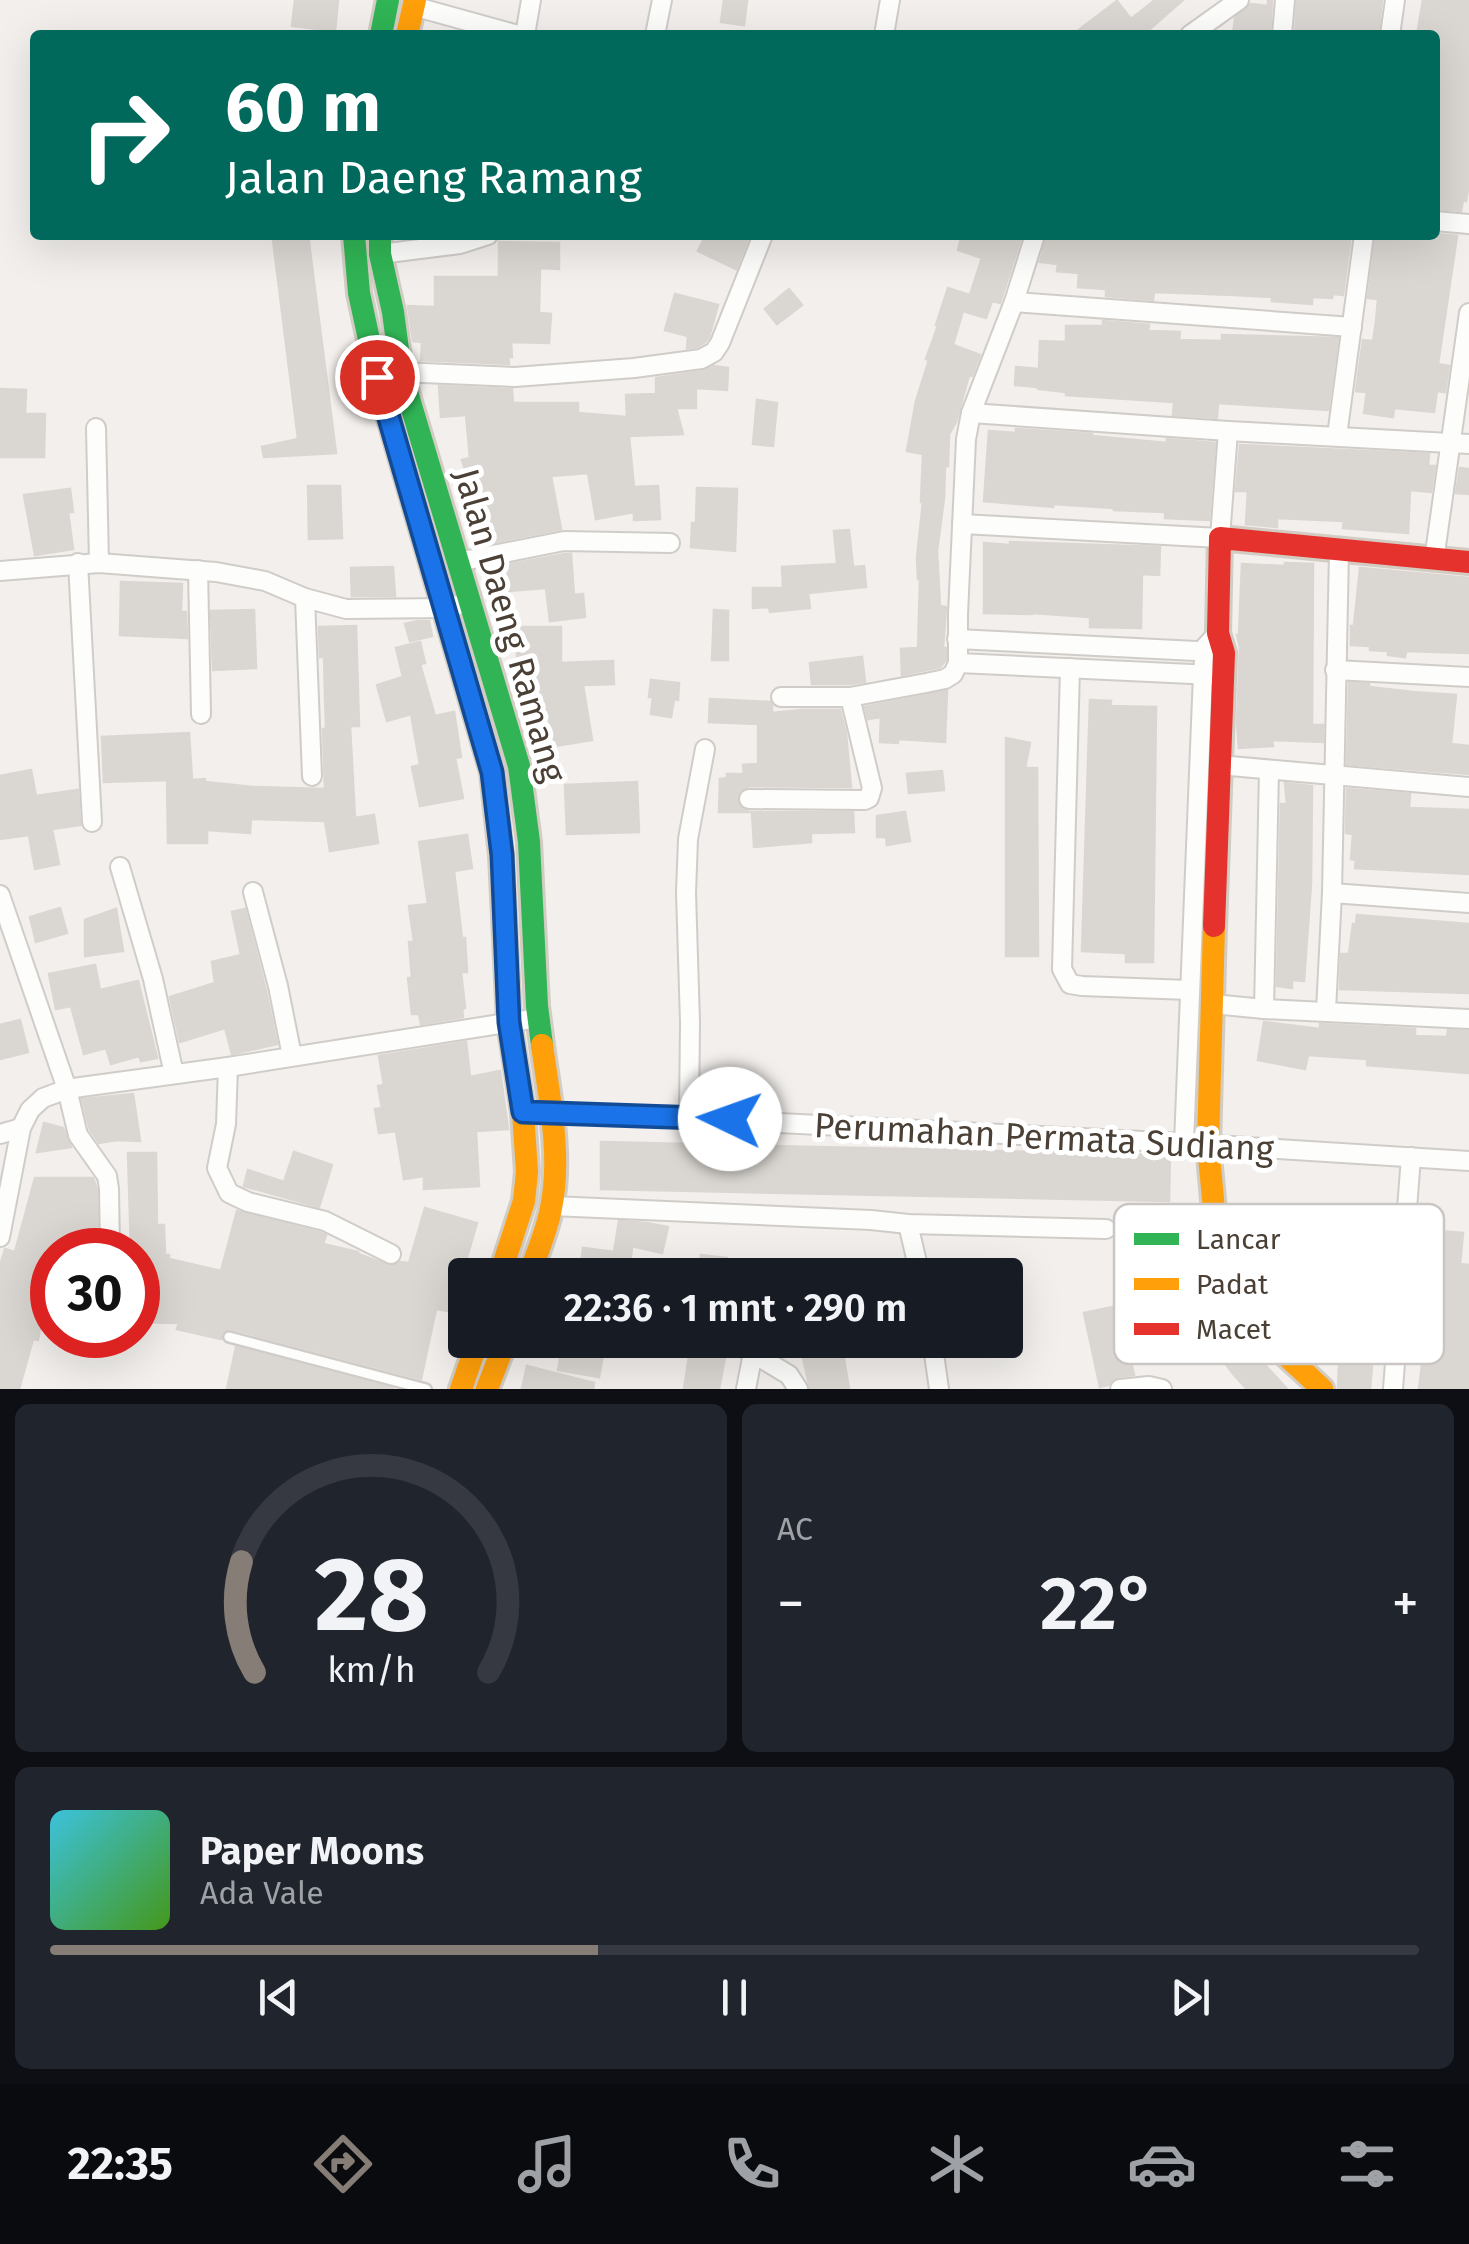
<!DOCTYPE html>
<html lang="id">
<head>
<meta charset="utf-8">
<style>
	body { margin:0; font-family:"Fira Sans",sans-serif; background:#20242c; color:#f1f3f6; height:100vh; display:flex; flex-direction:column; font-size:38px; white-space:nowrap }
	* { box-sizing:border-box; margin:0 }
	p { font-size:32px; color:#9ea1a6 }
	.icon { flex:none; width:55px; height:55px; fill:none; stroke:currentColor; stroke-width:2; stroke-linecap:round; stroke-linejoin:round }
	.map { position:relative; height:1389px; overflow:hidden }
	.drawer { display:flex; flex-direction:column; gap:15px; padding:15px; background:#0d0f14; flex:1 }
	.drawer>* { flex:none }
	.hud { position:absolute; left:30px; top:30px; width:1410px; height:210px; border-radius:10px; box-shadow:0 10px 40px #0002; background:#00695c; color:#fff; overflow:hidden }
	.speed { position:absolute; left:30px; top:1228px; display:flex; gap:20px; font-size:50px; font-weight:700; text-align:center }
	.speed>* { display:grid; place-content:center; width:130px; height:130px; border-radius:50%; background:#171b24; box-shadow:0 10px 40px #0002; line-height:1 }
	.speed .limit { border:15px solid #d22; background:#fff; color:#111 }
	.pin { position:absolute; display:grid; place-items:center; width:85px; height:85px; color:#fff; margin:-42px; border:5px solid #fff; border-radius:50%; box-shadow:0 2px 10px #0007 }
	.me { position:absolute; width:110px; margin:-55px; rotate:273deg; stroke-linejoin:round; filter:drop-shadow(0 0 8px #0008) }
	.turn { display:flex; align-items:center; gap:35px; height:210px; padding:0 30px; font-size:45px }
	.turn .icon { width:130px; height:130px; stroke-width:2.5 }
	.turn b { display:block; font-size:70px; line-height:85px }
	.big { font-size:75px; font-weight:600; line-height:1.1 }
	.drawer .tile { flex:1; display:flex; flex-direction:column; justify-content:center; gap:15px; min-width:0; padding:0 35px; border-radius:15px; background:#20242c }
	.drawer .dial { align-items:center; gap:0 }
	.dial svg { height:260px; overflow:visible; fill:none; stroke:#363941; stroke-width:7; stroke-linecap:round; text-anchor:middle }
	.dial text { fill:#f1f3f6; stroke:none }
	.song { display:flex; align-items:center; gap:30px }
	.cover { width:120px; height:120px; border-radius:15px; background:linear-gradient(135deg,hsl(190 70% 55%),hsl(100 70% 35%)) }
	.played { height:10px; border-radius:5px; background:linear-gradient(90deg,#857d76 40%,#363941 40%) }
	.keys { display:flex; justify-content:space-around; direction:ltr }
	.heat { display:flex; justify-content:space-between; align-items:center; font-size:55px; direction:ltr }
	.drawer .tiles { flex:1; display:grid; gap:15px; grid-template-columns:1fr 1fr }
	.tile:last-child { grid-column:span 2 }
	.trip { position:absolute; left:448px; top:1258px; width:575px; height:100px; border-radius:10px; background:#171b24; box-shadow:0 10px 40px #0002; font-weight:600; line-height:100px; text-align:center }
	.tab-bar { display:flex; height:160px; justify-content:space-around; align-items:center; background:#090b0e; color:#9ea1a6 }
	.tab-bar .icon { width:70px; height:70px }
	.tab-bar .on { color:#857d76 }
	.tab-bar b { font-size:45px; color:#f1f3f6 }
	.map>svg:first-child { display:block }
	.building { fill:#dad7d2; stroke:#dbd6d2; stroke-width:2.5 }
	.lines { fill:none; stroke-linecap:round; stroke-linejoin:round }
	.lane-casing { stroke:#d0cdc9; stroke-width:14 }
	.street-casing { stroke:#d0cdc9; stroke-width:22 }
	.fast-casing { stroke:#d2ccc2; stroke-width:28 }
	.slow-casing { stroke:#d2ccc2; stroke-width:28 }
	.jam-casing { stroke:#d2ccc2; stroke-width:28 }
	.lane { stroke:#fdfdfc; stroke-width:9 }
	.street { stroke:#fdfdfc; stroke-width:18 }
	.fast { stroke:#30b455; stroke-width:22 }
	.slow { stroke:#ff9f0a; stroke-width:22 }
	.jam { stroke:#e5322d; stroke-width:22 }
	.route-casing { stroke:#114b97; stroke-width:25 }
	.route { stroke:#1a73e8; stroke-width:18 }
	.labels { text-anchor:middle; stroke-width:10; stroke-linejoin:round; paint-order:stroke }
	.street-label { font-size:35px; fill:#4a4036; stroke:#fff }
	.key { fill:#fff; stroke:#c9c6c3; stroke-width:2.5 }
	.key-label { font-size:28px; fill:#4a4036 }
</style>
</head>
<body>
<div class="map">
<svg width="1469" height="1389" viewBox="0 0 1469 1389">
	<rect width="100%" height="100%" fill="#f2efec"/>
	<!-- building -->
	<g class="building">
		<polygon points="295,0 338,0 335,31 292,26"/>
		<polygon points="724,0 747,0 744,25 721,22"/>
		<polygon points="1155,0 1183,0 1143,35 1072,35 1117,1 1131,19"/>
		<polygon points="1268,0 1272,0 1270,35 1233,35 1235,18 1251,4 1268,6"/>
		<polygon points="1297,0 1382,0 1378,35 1295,35"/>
		<polygon points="1423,0 1469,0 1469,183 1466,201 1463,200 1461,211 1435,209 1435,35 1417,35"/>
		<polygon points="1435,234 1457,236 1438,364 1449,366 1445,392 1437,391 1434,412 1394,408 1393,417 1364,413 1367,392 1356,391 1363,340 1373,341 1376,322 1378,299 1368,298 1376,235"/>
		<polygon points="308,235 336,453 264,457 262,447 298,439 273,240"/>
		<polygon points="706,235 739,235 748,239 736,269 698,251"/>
		<polygon points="962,235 1022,235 1000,303 992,301 986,318 963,311 953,345 980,355 972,376 969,375 956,422 949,434 948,466 945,466 944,498 937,551 940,606 946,607 943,648 946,648 946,660 940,667 902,675 901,649 918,648 920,579 918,579 917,557 923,502 921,502 923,454 907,451 916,401 929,360 926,359 938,326 936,325 948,288 970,295 982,258 958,250"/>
		<polygon points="1047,235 1351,235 1343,295 1333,294 1332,298 1312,297 1312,304 1272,301 1272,297 1234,295 1154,292 1153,300 1106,296 1106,289 1078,287 1079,273 1057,271 1058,264 1040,262"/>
		<polygon points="499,242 559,243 559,269 540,268 539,313 551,314 549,343 511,342 512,357 508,357 509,364 421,360 422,342 413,341 408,306 435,307 435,277 499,277"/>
		<polygon points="789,289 802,305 777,324 765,309"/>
		<polygon points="675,294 718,305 709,337 705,342 697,347 687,348 688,336 665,330"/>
		<polygon points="1103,321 1149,325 1148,331 1180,332 1179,340 1222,341 1222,335 1338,338 1328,410 1218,403 1217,418 1173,415 1174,402 1066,395 1066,392 1038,389 1038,387 1015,385 1016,367 1039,369 1040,341 1066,342 1066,326 1103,326"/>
		<polygon points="714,366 728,368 727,390 696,388 696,408 676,408 683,434 629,436 634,487 658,486 660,519 634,520 634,512 596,519 588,473 551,476 561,529 476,546 466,498 474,497 462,460 470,458 466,415 441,417 439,386 512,389 513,403 578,403 578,413 627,417 626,395 656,394 656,378 703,371"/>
		<polygon points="0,389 26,390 25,414 45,414 44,457 0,457"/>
		<polygon points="757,400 777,403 773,446 753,444"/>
		<polygon points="1016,429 1092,434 1092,436 1167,443 1167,439 1215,443 1209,520 1165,518 1165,512 1114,510 1114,508 1053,504 1053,507 984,501 989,431 1016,433"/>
		<polygon points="1240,445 1429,454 1428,466 1435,466 1431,492 1410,490 1408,533 1343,528 1344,521 1277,518 1277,527 1246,524 1248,491 1236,491"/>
		<polygon points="1460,468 1469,469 1469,494 1456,493"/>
		<polygon points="308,486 340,486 342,538 309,539"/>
		<polygon points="697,488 737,489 735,551 691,547 692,523 696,523"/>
		<polygon points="70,489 73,512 68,512 73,549 35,555 24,495"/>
		<polygon points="849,530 853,567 864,566 866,587 808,593 810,608 770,612 769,607 753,608 753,588 783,588 782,567 837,564 834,531"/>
		<polygon points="1010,542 1160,547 1159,575 1142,574 1141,628 1090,627 1090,617 1032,613 1032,614 984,613 984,543 1010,545"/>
		<polygon points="565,554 571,554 574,595 583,594 585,617 550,621 546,588 508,591 506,565"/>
		<polygon points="1285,563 1313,564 1312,725 1323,725 1323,742 1272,740 1273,746 1239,748 1237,724 1240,647 1237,635 1239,635 1242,564 1285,566"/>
		<polygon points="393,567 395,596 352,596 351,568"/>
		<polygon points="1360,568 1469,578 1469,653 1406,651 1405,657 1388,655 1388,651 1370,650 1370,646 1351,645 1351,626 1354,626"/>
		<polygon points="121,582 182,584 181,612 186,612 187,638 120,635"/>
		<polygon points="254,610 256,668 213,670 211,611"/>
		<polygon points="714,610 728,611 728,660 712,660"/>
		<polygon points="418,621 429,621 432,636 410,641 405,624"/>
		<polygon points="356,626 359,726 350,726 355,818 374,815 378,843 330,851 325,821 251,819 250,833 207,830 207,843 168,843 167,780 104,782 102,737 189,733 192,780 205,779 205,782 253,787 325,789 323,729 326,729 325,696 324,657 320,657 319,627"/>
		<polygon points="517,627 561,627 561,663 613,661 614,684 583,685 592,740 536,749 526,685 517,685"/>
		<polygon points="420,642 425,663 420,664 435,716 454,712 461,757 455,758 463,798 420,806 412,767 420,765 411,714 387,721 377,685 403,677 396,648"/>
		<polygon points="862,657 865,682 849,684 812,684 810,663"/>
		<polygon points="651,680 679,683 678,700 674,699 671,717 651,714 653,697 649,697"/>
		<polygon points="1349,683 1369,684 1369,687 1413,692 1456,695 1451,744 1469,746 1469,774 1347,764"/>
		<polygon points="947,691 945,742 898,739 898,743 880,742 881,717 868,719 865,707"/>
		<polygon points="710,699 770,702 772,705 772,713 802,710 840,710 846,734 851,787 749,786 739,792 737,800 742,809 749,812 853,812 854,832 811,833 811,842 754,847 752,812 719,812 720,779 727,778 727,774 744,774 743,765 758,764 758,724 709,722"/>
		<polygon points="1090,700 1111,701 1110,706 1156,707 1153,962 1126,962 1126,953 1082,951"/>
		<polygon points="1006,738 1030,743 1025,768 1037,768 1038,956 1006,956"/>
		<polygon points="31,770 36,796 78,790 80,825 52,829 59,864 35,869 29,835 0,839 0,776"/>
		<polygon points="942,771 944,790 909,793 907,774"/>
		<polygon points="637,782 639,832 567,834 565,785"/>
		<polygon points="1285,783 1312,786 1311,884 1304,981 1292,980 1292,988 1277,986 1281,804 1287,804"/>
		<polygon points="1347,789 1410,794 1409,808 1469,810 1469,874 1355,868 1356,860 1351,859 1353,834 1346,833"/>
		<polygon points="905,812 910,841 887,845 886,837 877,837 877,816"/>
		<polygon points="467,835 472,868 454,871 462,938 465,938 467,972 461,972 465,1008 462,1009 463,1017 421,1024 419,1014 412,1014 408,978 412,978 409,942 414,942 409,906 428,904 419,842"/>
		<polygon points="60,908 67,933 36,942 30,917"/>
		<polygon points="116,909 123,951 85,956 85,920"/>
		<polygon points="245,909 266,991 277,1044 232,1054 225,1028 180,1042 170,997 215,983 212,962 241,955 232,912"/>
		<polygon points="1357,915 1469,924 1469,993 1340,989 1341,954 1349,954 1353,924 1356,924"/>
		<polygon points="95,965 100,990 138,981 157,1058 141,1061 139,1056 111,1064 106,1048 84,1054 71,1006 56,1009 49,974"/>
		<polygon points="20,1020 28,1052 0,1059 0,1025"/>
		<polygon points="1264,1022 1320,1029 1320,1024 1415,1029 1415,1036 1447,1037 1448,1030 1469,1031 1468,1073 1367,1065 1367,1059 1308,1055 1305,1069 1258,1060"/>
		<polygon points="466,1042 470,1077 500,1071 508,1129 476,1131 479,1186 424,1189 424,1176 404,1179 396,1131 379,1133 375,1109 382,1108 378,1086 384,1085 379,1056"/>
		<polygon points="133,1094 140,1141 117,1140 99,1143 90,1130 82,1099"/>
		<polygon points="44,1123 63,1128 71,1147 37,1152"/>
		<polygon points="601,1142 1170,1155 1169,1201 601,1189"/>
		<polygon points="294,1152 332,1165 319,1207 244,1186 248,1170 284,1182"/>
		<polygon points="128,1153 156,1153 157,1225 164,1225 165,1255 169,1255 169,1259 221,1271 237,1211 321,1233 326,1235 323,1244 358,1252 358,1254 391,1266 400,1262 409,1263 425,1208 477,1223 465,1264 465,1314 436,1309 421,1379 231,1329 224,1331 221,1339 177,1329 179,1323 138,1322 138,1250 131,1250"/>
		<polygon points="35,1178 93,1178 97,1190 98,1250 52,1250 52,1262 38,1340 33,1339 19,1389 0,1389 0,1266 5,1249 15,1252"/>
		<polygon points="619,1221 646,1223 668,1227 662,1253 632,1246 629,1275 580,1275 583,1248 614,1252"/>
		<polygon points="1424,1230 1463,1233 1460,1264 1469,1265 1469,1389 1419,1389 1424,1349 1419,1349 1420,1326 1424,1327 1428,1265 1421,1265"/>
		<polygon points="701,1255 727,1258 725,1275 699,1275"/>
		<polygon points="1189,1278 1223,1312 1256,1351 1254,1353 1287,1389 1247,1389 1234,1375 1204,1335 1169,1298"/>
		<polygon points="1118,1306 1134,1375 1118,1377 1112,1380 1108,1385 1100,1387 1084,1313"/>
		<polygon points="563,1343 604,1350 599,1377 558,1370"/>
		<polygon points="236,1347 394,1389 227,1389"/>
		<polygon points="842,1347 849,1389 810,1389 802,1354"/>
		<polygon points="690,1350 725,1357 719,1389 684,1389"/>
		<polygon points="1339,1364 1372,1366 1370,1389 1338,1389"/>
		<polygon points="527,1366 594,1383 593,1389 522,1389"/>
	</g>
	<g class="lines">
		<defs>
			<polyline id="lane" points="229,1337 426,1389"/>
			<g id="street">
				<polyline points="413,6 518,35"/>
				<polyline points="525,35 531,0"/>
				<polyline points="655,35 662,0"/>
				<polyline points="884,35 890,0"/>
				<polyline points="1190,35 1239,0"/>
				<polyline points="1282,35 1285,0"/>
				<polyline points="1390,35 1395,0"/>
				<polyline points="1435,221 1469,224"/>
				<polyline points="380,254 460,244 488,235"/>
				<polyline points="1014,302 1352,327"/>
				<polyline points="392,374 401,372 515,377 634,368 701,359 714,352 720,343 763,235"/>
				<polyline points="971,413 1228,431 1469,444"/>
				<polyline points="96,428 99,563"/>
				<polyline points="1337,436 1364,235"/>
				<polyline points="962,524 1220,538 1228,431"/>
				<polyline points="1434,560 1469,313"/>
				<polyline points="458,562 564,541 670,543"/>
				<polyline points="78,563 92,822"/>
				<polyline points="198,570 201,714"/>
				<polyline points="0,571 99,563 216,572 265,581 305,598 346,609 445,608 471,602"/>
				<polyline points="305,598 312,776"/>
				<polyline points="957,639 1216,652"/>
				<polyline points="958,663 1213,675"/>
				<polyline points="1070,668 1062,969 1070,984 1082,986 1189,990"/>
				<polyline points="1335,670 1469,677"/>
				<polyline points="781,697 850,697 926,683 945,679 953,674 958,663 958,614 966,439 971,413 1014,302 1035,235"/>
				<polyline points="1219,765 1469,787"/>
				<polyline points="749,799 865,800 869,798 872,788 850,697"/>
				<polyline points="120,867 153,979 174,1074"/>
				<polyline points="253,892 278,986 292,1056"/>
				<polyline points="1332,893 1339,551"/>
				<polyline points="0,895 67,1089 78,1135 107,1176 109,1189 110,1250"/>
				<polyline points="1213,1004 1264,1009 1469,1019"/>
				<polyline points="1264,1009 1269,770"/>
				<polyline points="1326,1010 1332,893 1469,903"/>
				<polyline points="228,1067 226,1124 217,1168 229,1193 248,1202 325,1221 391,1254"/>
				<polyline points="541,1113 689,1117 779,1123 1184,1143 1469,1161"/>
				<polyline points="689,1117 690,1022 686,893 688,839 705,749"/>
				<polyline points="0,1134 21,1128"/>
				<polyline points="1184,1143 1203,674 1205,647 1218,633"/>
				<polyline points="552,1206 871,1220 908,1224 1106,1229"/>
				<polyline points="908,1224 920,1275"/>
				<polyline points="0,1237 21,1128 30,1110 43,1098 67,1089 81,1087 228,1067 538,1018"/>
				<polyline points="704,1340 744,1348 789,1375 798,1389"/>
				<polyline points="932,1340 939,1389"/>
				<polyline points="746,1389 753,1353"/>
				<polyline points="1120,1389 1149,1386 1162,1389"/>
				<polyline points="1393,1389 1411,1157"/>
			</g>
			<g id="fast">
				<polyline points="381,35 388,0"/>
				<polyline points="354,235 359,293 377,377 473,707"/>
				<polyline points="380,235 380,254 393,312 401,372 519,766 529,842 537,1006 542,1045"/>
			</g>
			<g id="slow">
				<polyline points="407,35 415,0"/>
				<polyline points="473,707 492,772 501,855 509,1022 523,1112 527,1172 524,1201 500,1275"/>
				<path d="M 1214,926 L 1208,1145 L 1220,1275 C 1238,1316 1289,1357 1322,1389"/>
				<path d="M 529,1275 C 537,1253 547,1231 551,1208 C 562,1156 549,1097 542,1045"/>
				<polyline points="461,1389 478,1340"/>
				<polyline points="487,1389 506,1340"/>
			</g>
			<polyline id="jam" points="1214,926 1224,653 1218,633 1220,538 1469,562"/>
		</defs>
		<!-- lane casing -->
		<use href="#lane" class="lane-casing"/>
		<!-- street casing -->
		<use href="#street" class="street-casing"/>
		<!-- fast casing -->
		<use href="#fast" class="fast-casing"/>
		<!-- slow casing -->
		<use href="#slow" class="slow-casing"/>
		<!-- jam casing -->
		<use href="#jam" class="jam-casing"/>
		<!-- lane -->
		<use href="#lane" class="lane"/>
		<!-- street -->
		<use href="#street" class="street"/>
		<!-- fast -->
		<use href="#fast" class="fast"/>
		<!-- slow -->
		<use href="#slow" class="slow"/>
		<!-- jam -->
		<use href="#jam" class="jam"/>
	</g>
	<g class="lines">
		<defs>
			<polyline id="route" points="377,377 492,772 502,855 509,1022 523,1112 730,1119"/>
		</defs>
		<!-- route casing -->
		<use href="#route" class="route-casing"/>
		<!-- route -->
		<use href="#route" class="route"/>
	</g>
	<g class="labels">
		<!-- street labels -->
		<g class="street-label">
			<text transform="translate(510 625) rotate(74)" y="12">Jalan Daeng Ramang</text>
			<text transform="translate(1044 1137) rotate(3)" y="12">Perumahan Permata Sudiang</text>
		</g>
	</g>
	<!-- legend -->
	<rect x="1114" y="1204" width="330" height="160" rx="15" class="key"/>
	<rect x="1134" y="1233" width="45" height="12" fill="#30b455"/>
	<rect x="1134" y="1278" width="45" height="12" fill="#ff9f0a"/>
	<rect x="1134" y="1323" width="45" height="12" fill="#e5322d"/>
	<g class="key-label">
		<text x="1196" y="1249">Lancar</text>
		<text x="1196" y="1294">Padat</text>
		<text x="1196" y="1339">Macet</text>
	</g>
</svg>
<div class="speed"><div class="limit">30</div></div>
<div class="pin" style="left:377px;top:377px;background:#d93025"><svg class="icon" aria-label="arrive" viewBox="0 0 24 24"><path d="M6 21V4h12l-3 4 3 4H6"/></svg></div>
<svg class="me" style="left:730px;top:1119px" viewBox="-20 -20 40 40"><circle r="19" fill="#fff"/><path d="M0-13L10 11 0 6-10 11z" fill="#1a73e8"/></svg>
<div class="trip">22:36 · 1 mnt · 290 m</div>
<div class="hud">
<div class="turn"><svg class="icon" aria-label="right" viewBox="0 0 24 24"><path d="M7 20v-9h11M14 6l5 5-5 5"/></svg><div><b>60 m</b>Jalan Daeng Ramang</div></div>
</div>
</div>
<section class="drawer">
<div class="tiles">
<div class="tile dial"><svg viewBox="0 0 100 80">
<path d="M14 69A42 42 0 1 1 86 69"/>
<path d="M14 69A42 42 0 0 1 10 35" stroke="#857d76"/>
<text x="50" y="56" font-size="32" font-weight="700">28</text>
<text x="50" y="72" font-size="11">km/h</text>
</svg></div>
<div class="tile"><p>AC</p>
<div class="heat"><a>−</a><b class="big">22°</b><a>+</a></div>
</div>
<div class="tile">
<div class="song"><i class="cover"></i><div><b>Paper Moons</b><p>Ada Vale</p></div></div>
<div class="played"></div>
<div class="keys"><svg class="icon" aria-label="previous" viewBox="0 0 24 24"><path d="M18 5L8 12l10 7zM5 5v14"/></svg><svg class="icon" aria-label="pause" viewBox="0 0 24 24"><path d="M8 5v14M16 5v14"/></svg><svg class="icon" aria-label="next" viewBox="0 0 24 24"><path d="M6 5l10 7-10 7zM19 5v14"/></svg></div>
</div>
</div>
</section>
<nav class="tab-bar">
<b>22:35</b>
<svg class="icon on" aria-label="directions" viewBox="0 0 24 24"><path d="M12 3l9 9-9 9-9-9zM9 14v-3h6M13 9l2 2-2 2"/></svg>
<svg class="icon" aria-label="music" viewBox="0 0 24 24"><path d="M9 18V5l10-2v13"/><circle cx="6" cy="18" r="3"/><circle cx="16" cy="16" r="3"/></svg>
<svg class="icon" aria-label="phone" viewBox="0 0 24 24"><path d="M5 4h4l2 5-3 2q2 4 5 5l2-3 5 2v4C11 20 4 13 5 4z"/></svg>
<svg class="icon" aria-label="climate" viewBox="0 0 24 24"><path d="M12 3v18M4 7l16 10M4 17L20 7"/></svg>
<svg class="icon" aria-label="car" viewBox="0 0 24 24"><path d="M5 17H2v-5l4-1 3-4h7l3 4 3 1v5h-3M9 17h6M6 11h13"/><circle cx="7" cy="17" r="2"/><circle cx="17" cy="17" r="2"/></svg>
<svg class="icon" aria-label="filters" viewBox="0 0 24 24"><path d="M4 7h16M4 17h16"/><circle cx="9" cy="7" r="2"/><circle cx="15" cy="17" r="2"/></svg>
</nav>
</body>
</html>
